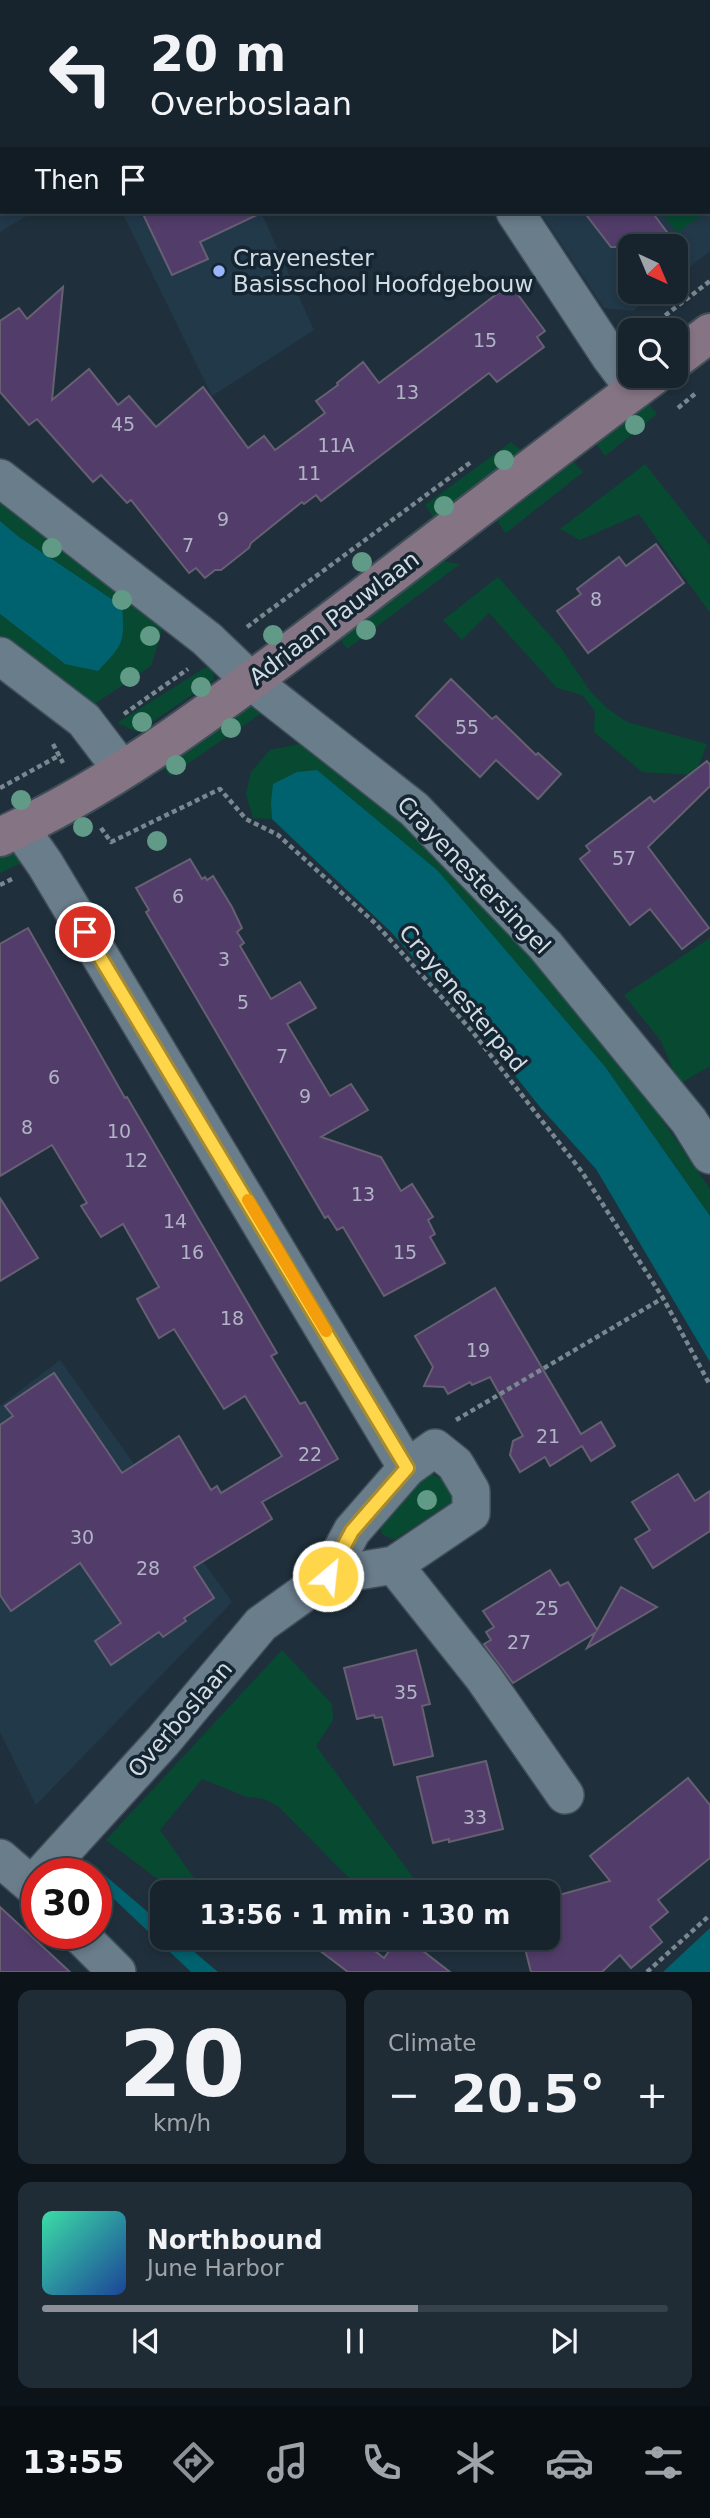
<!DOCTYPE html>
<html lang="en">
<head>
<meta charset="utf-8">
<style>
	body { margin:0; font-family:"DejaVu Sans",sans-serif; background:#202c35; color:#f1f3f6; height:100vh; display:flex; flex-direction:column; font-size:26px; white-space:nowrap }
	* { box-sizing:border-box; margin:0 }
	p { font-size:23px; color:#9ea4aa }
	.icon { flex:none; width:38px; height:38px; fill:none; stroke:currentColor; stroke-width:2; stroke-linecap:round; stroke-linejoin:round }
	.map { position:relative; height:1972px; overflow:hidden }
	.sheet { display:flex; flex-direction:column; gap:18px; padding:18px; background:#0d1419; flex:1 }
	.sheet>* { flex:none }
	.hud { position:absolute; left:0px; top:0px; width:710px; height:214px; box-shadow:0 4px 10px #0003,0 0 0 2px #364149; background:#17242d; color:#f1f3f6; overflow:hidden }
	.needle { width:46px; rotate:136deg }
	.fabs { position:absolute; left:618px; top:234px; display:grid; gap:14px }
	.fabs a { display:grid; place-items:center; width:70px; height:70px; border-radius:14px; background:#17242d; box-shadow:0 4px 10px #0003,0 0 0 2px #364149; font-size:35px }
	.speed { position:absolute; left:21px; top:1858px; display:flex; gap:14px; font-size:35px; font-weight:700; text-align:center }
	.speed>* { display:grid; place-content:center; width:91px; height:91px; border-radius:50%; background:#17242d; box-shadow:0 4px 10px #0003,0 0 0 2px #364149; line-height:1 }
	.speed .limit { border:10px solid #d22; background:#fff; color:#111 }
	.pin { position:absolute; display:grid; place-items:center; width:60px; height:60px; color:#fff; margin:-30px; border:4px solid #fff; border-radius:50%; box-shadow:0 2px 7px #0007 }
	.me { position:absolute; width:77px; margin:-38px; rotate:28deg; stroke-linejoin:round; filter:drop-shadow(0 0 5px #0008) }
	.turn { display:flex; align-items:center; gap:24px; height:147px; padding:0 35px; font-size:32px }
	.turn .icon { width:91px; height:91px; stroke-width:2.5 }
	.turn b { display:block; font-size:49px; line-height:60px }
	.then { display:flex; align-items:center; height:66px; padding:0 35px; background:#0003; gap:14px; font-size:26px }
	.big { font-size:52px; font-weight:700; line-height:1.1 }
	.sheet .widget { flex:1; display:flex; flex-direction:column; justify-content:center; gap:10px; min-width:0; padding:0 24px; border-radius:14px; background:#202c35 }
	.sheet .dial { align-items:center; gap:0 }
	.dial b { font-size:91px; line-height:1 }
	.song { display:flex; align-items:center; gap:21px }
	.cover { width:84px; height:84px; border-radius:10px; background:linear-gradient(135deg,hsl(160 70% 55%),hsl(220 70% 35%)) }
	.played { height:7px; border-radius:4px; background:linear-gradient(90deg,#8c9099 60%,#364149 60%) }
	.keys { display:flex; justify-content:space-around; direction:ltr }
	.heat { display:flex; justify-content:space-between; align-items:center; font-size:38px; direction:ltr }
	.sheet .tiles { flex:1; display:grid; gap:18px; grid-template-columns:1fr 1fr }
	.widget:last-child { grid-column:span 2 }
	.trip { position:absolute; left:150px; top:1880px; width:410px; height:70px; border-radius:14px; background:#17242d; box-shadow:0 4px 10px #0003,0 0 0 2px #364149; font-weight:700; line-height:70px; text-align:center }
	.dock { display:flex; height:112px; justify-content:space-around; align-items:center; background:#090e12; color:#9ea4aa }
	.dock .icon { width:49px; height:49px }
	.dock .selected { color:#8c9099 }
	.dock b { font-size:32px; color:#f1f3f6 }
	.map>svg:first-child { display:block }
	.built { fill:#22394a }
	.green { fill:#074a31 }
	.water { fill:#00626e }
	.building { fill:#523d6a; stroke:#675f72; stroke-width:2 }
	.lines { fill:none; stroke-linecap:round; stroke-linejoin:round }
	.street-casing { stroke:#404e59; stroke-width:40 }
	.secondary-casing { stroke:#404e59; stroke-width:42 }
	.path { stroke:#798791; stroke-width:4.5; stroke-dasharray:5 3.5; stroke-linecap:butt }
	.street { stroke:#6a7d8b; stroke-width:37 }
	.secondary { stroke:#857484; stroke-width:38 }
	.tree { fill:#619b87 }
	.route-casing { stroke:#a68a30; stroke-width:18 }
	.route { stroke:#ffd54a; stroke-width:12 }
	.slow { stroke:#f59e0b; stroke-width:12 }
	.poi-dot { fill:#99b5fd; stroke:#152632; stroke-width:2.5 }
	.labels { text-anchor:middle; stroke-width:7; stroke-linejoin:round; paint-order:stroke }
	.number-label { font-size:19px; fill:#b1b4c6 }
	.poi-label { font-size:23px; fill:#d1dce4; stroke:#152632; text-anchor:start }
	.street-label { font-size:23px; fill:#d1dce4; stroke:#152632 }
</style>
</head>
<body>
<div class="map">
<svg width="710" height="1972" viewBox="0 0 710 1972">
	<rect width="100%" height="100%" fill="#1f303c"/>
	<!-- built -->
	<g class="built">
		<polygon points="683,0 710,0 710,251 676,278 676,247 630,247 630,292 657,292 633,311 604,308 540,212 709,212 709,2 681,2"/>
		<polygon points="0,46 2,212 33,212 0,232"/>
		<polygon points="122,212 261,212 314,330 212,396"/>
		<polygon points="60,1360 232,1602 36,1805 0,1732 0,1406"/>
	</g>
	<!-- green -->
	<g class="green">
		<polygon points="662,212 706,212 677,233"/>
		<polygon points="648,403 657,414 605,456 595,442"/>
		<polygon points="511,442 522,451 434,518 425,505"/>
		<polygon points="573,461 583,472 506,533 497,521"/>
		<polygon points="645,464 710,546 710,613 639,514 580,540 560,529"/>
		<polygon points="0,497 164,624 151,666 93,705 75,695 0,637 0,614 65,664 122,606 19,537 0,521"/>
		<polygon points="440,561 460,564 347,649 338,636"/>
		<polygon points="498,577 561,648 590,691 608,709 627,722 707,744 695,775 642,772 594,732 595,711 582,695 557,688 489,613 462,640 443,620"/>
		<polygon points="211,664 214,680 137,732 117,723"/>
		<polygon points="251,703 266,710 170,776 161,764"/>
		<polygon points="300,744 327,757 413,830 565,992 651,1104 710,1189 710,1216 606,1068 271,803 272,819 253,818 246,794 251,772 270,750"/>
		<polygon points="9,851 26,854 30,859 0,873 0,856"/>
		<polygon points="710,938 710,1066 679,1084 661,1041 624,995"/>
		<polygon points="430,1473 447,1482 453,1501 394,1540 382,1534 380,1523"/>
		<polygon points="282,1650 332,1704 333,1720 316,1746 424,1892 363,1892 279,1807 264,1799 247,1797 202,1779 160,1830 204,1892 175,1892 106,1840"/>
	</g>
	<!-- water -->
	<g class="water">
		<path d="M 0,521 L 19,537 L 122,606 C 125,644 123,644 98,671 L 65,664 L 0,614 Z"/>
		<polygon points="317,770 438,871 606,1068 710,1216 710,1362 596,1169 540,1107 485,1038 391,932 272,819 271,803 273,784 297,772"/>
		<polygon points="87,1860 163,1925 163,1937 177,1937 218,1972 191,1972 96,1882 96,1874 88,1874 81,1868"/>
		<polygon points="710,1928 710,1972 663,1972"/>
	</g>
	<!-- building -->
	<g class="building">
		<polygon points="142,212 263,212 200,242 208,259 172,275"/>
		<polygon points="584,212 652,212 678,247 611,247"/>
		<polygon points="510,284 545,331 537,337 544,347 497,382 489,373 321,501 316,495 304,504 302,502 251,543 249,548 221,570 215,570 205,578 196,568 189,573 131,500 127,503 101,475 93,482 37,419 29,425 0,392 0,321 19,308 27,319 63,287 52,400 89,369 118,405 129,396 156,427 203,387 248,448 264,436 275,450 325,413 316,401 338,385 337,383 363,362 379,383"/>
		<polygon points="656,544 684,583 588,653 557,611 581,594 577,589 619,557 626,566"/>
		<polygon points="451,679 492,719 496,716 536,755 538,753 561,774 538,799 496,760 480,777 416,716"/>
		<polygon points="707,761 710,765 710,786 648,847 709,928 682,949 650,909 630,925 580,859 590,851 586,846 650,797 654,802"/>
		<polygon points="190,859 202,879 205,877 207,880 213,876 232,907 242,928 237,932 244,943 240,946 271,999 300,982 316,1008 287,1024 330,1096 351,1084 368,1110 321,1137 381,1157 401,1191 412,1184 433,1217 428,1220 435,1234 430,1237 445,1263 384,1296 343,1227 337,1230 328,1216 325,1218 146,912 149,910 136,888"/>
		<polygon points="28,928 125,1098 127,1097 277,1353 271,1356 300,1404 305,1402 338,1459 262,1502 272,1519 194,1567 214,1598 184,1618 186,1621 163,1637 159,1632 111,1665 95,1641 121,1623 80,1563 11,1611 0,1595 0,1425 13,1416 5,1406 54,1373 122,1473 179,1436 211,1490 217,1486 221,1493 282,1456 245,1396 224,1409 174,1329 159,1338 137,1299 159,1287 123,1224 101,1237 81,1206 87,1203 52,1145 0,1176 0,944"/>
		<polygon points="0,1198 38,1258 0,1281"/>
		<polygon points="495,1288 581,1434 601,1422 615,1446 591,1461 582,1446 550,1466 545,1457 520,1472 510,1455 513,1441 523,1436 490,1377 472,1385 470,1382 448,1394 444,1387 424,1386 433,1367 415,1336"/>
		<polygon points="678,1474 695,1501 710,1491 710,1531 653,1568 635,1539 650,1530 632,1502"/>
		<polygon points="550,1570 560,1586 568,1582 597,1630 621,1587 657,1607 587,1648 595,1633 513,1683 484,1644 491,1640 486,1632 494,1627 483,1611"/>
		<polygon points="416,1650 430,1704 422,1706 433,1756 394,1765 382,1717 375,1718 374,1715 357,1719 344,1668"/>
		<polygon points="486,1761 503,1829 449,1842 449,1839 433,1843 417,1777"/>
		<polygon points="688,1778 710,1805 710,1858 658,1900 668,1912 650,1927 662,1942 631,1968 620,1955 602,1972 531,1972 522,1937 548,1937 548,1898 610,1881 590,1856"/>
		<polygon points="0,1907 70,1972 0,1972"/>
		<polygon points="302,1937 357,1937 384,1958 399,1937 405,1937 450,1972 348,1972"/>
	</g>
	<g class="lines">
		<defs>
			<g id="street">
				<polyline points="399,0 400,2"/>
				<polyline points="515,212 611,358 635,390"/>
				<polyline points="0,478 207,639 251,681 414,809 545,945 689,1121 710,1155"/>
				<polyline points="0,656 84,720 122,770"/>
				<polyline points="20,828 45,864 407,1468"/>
				<polyline points="394,1565 483,1677 565,1795"/>
				<polyline points="0,1858 37,1890"/>
				<polyline points="42,1874 163,1741 261,1624 328,1576 394,1565 471,1513 471,1491 455,1464 435,1448 407,1468 352,1531 328,1576"/>
				<polyline points="79,1934 117,1972"/>
			</g>
			<g id="secondary">
				<polyline points="676,359 710,333"/>
				<path d="M 0,837 C 109,788 207,714 302,643 C 420,554 535,464 653,376"/>
			</g>
		</defs>
		<!-- street casing -->
		<use href="#street" class="street-casing"/>
		<!-- secondary casing -->
		<use href="#secondary" class="secondary-casing"/>
		<!-- path -->
		<g class="path">
			<polyline points="645,331 710,281"/>
			<polyline points="678,408 696,393"/>
			<polyline points="247,627 471,462"/>
			<polyline points="124,714 188,669"/>
			<polyline points="53,744 63,763"/>
			<polyline points="0,788 60,755"/>
			<polyline points="101,828 111,842 220,789 246,819 278,835 376,924 471,1030 582,1172 663,1298 710,1385"/>
			<polyline points="0,885 12,879"/>
			<polyline points="456,1420 663,1298"/>
			<polyline points="647,1972 710,1915"/>
		</g>
		<!-- street -->
		<use href="#street" class="street"/>
		<!-- secondary -->
		<use href="#secondary" class="secondary"/>
	</g>
	<!-- trees -->
	<g class="tree">
		<circle cx="635" cy="425" r="10"/>
		<circle cx="504" cy="460" r="10"/>
		<circle cx="444" cy="506" r="10"/>
		<circle cx="52" cy="548" r="10"/>
		<circle cx="362" cy="562" r="10"/>
		<circle cx="122" cy="600" r="10"/>
		<circle cx="366" cy="630" r="10"/>
		<circle cx="273" cy="635" r="10"/>
		<circle cx="150" cy="636" r="10"/>
		<circle cx="130" cy="677" r="10"/>
		<circle cx="201" cy="687" r="10"/>
		<circle cx="142" cy="722" r="10"/>
		<circle cx="231" cy="728" r="10"/>
		<circle cx="176" cy="765" r="10"/>
		<circle cx="21" cy="800" r="10"/>
		<circle cx="83" cy="827" r="10"/>
		<circle cx="157" cy="841" r="10"/>
		<circle cx="427" cy="1500" r="10"/>
	</g>
	<g class="lines">
		<defs>
			<polyline id="route" points="85,932 407,1468 352,1531 328,1576"/>
		</defs>
		<!-- route casing -->
		<use href="#route" class="route-casing"/>
		<!-- route -->
		<use href="#route" class="route"/>
		<!-- slow -->
		<polyline class="slow" points="248,1200 326,1331"/>
	</g>
	<!-- markers -->
	<circle class="poi-dot" cx="219" cy="271" r="7"/>
	<g class="labels">
		<!-- number labels -->
		<g class="number-label">
			<text x="485" y="347">15</text>
			<text x="407" y="399">13</text>
			<text x="123" y="431">45</text>
			<text x="336" y="452">11A</text>
			<text x="309" y="480">11</text>
			<text x="223" y="526">9</text>
			<text x="188" y="552">7</text>
			<text x="596" y="606">8</text>
			<text x="467" y="734">55</text>
			<text x="624" y="865">57</text>
			<text x="178" y="903">6</text>
			<text x="224" y="966">3</text>
			<text x="243" y="1009">5</text>
			<text x="282" y="1063">7</text>
			<text x="54" y="1084">6</text>
			<text x="305" y="1103">9</text>
			<text x="27" y="1134">8</text>
			<text x="119" y="1138">10</text>
			<text x="136" y="1167">12</text>
			<text x="363" y="1201">13</text>
			<text x="175" y="1228">14</text>
			<text x="192" y="1259">16</text>
			<text x="405" y="1259">15</text>
			<text x="232" y="1325">18</text>
			<text x="478" y="1357">19</text>
			<text x="548" y="1443">21</text>
			<text x="310" y="1461">22</text>
			<text x="82" y="1544">30</text>
			<text x="148" y="1575">28</text>
			<text x="547" y="1615">25</text>
			<text x="519" y="1649">27</text>
			<text x="406" y="1699">35</text>
			<text x="475" y="1824">33</text>
		</g>
		<!-- poi labels -->
		<g class="poi-label">
			<text x="233" y="266">Crayenester<tspan x="233" dy="26">Basisschool Hoofdgebouw</tspan></text>
		</g>
		<!-- street labels -->
		<g class="street-label">
			<text transform="translate(334 618) rotate(-37)" y="8">Adriaan Pauwlaan</text>
			<text transform="translate(474 875) rotate(46)" y="8">Crayenestersingel</text>
			<text transform="translate(463 998) rotate(50)" y="8">Crayenesterpad</text>
			<text transform="translate(180 1719) rotate(-49)" y="8">Overboslaan</text>
		</g>
	</g>
</svg>
<div class="fabs">
<a><svg class="needle" viewBox="-14 -14 28 28"><path d="M0-13l5 13h-10z" fill="#e53935"/><path d="M0 13l5-13h-10z" fill="#9ea4aa"/></svg></a>
<a><svg class="icon" aria-label="search" viewBox="0 0 24 24"><circle cx="10" cy="10" r="6"/><path d="M15 15l6 6"/></svg></a>
</div>
<div class="speed"><div class="limit">30</div></div>
<div class="pin" style="left:85px;top:932px;background:#d93025"><svg class="icon" aria-label="arrive" viewBox="0 0 24 24"><path d="M6 21V4h12l-3 4 3 4H6"/></svg></div>
<svg class="me" style="left:328px;top:1576px" viewBox="-20 -20 40 40"><circle r="17" fill="#ffd54a" stroke="#fff" stroke-width="3"/><path d="M0-11L8 9 0 5-8 9z" fill="#fff"/></svg>
<div class="trip">13:56 · 1 min · 130 m</div>
<div class="hud">
<div class="turn"><svg class="icon" aria-label="left" viewBox="0 0 24 24"><path d="M17 20v-9H6M10 6l-5 5 5 5"/></svg><div><b>20 m</b>Overboslaan</div></div>
<div class="then">Then<svg class="icon" aria-label="arrive" viewBox="0 0 24 24"><path d="M6 21V4h12l-3 4 3 4H6"/></svg></div>
</div>
</div>
<section class="sheet">
<div class="tiles">
<div class="widget dial"><b>20</b><p>km/h</p></div>
<div class="widget"><p>Climate</p>
<div class="heat"><a>−</a><b class="big">20.5°</b><a>+</a></div>
</div>
<div class="widget">
<div class="song"><i class="cover"></i><div><b>Northbound</b><p>June Harbor</p></div></div>
<div class="played"></div>
<div class="keys"><svg class="icon" aria-label="previous" viewBox="0 0 24 24"><path d="M18 5L8 12l10 7zM5 5v14"/></svg><svg class="icon" aria-label="pause" viewBox="0 0 24 24"><path d="M8 5v14M16 5v14"/></svg><svg class="icon" aria-label="next" viewBox="0 0 24 24"><path d="M6 5l10 7-10 7zM19 5v14"/></svg></div>
</div>
</div>
</section>
<nav class="dock">
<b>13:55</b>
<svg class="icon selected" aria-label="directions" viewBox="0 0 24 24"><path d="M12 3l9 9-9 9-9-9zM9 14v-3h6M13 9l2 2-2 2"/></svg>
<svg class="icon" aria-label="music" viewBox="0 0 24 24"><path d="M9 18V5l10-2v13"/><circle cx="6" cy="18" r="3"/><circle cx="16" cy="16" r="3"/></svg>
<svg class="icon" aria-label="phone" viewBox="0 0 24 24"><path d="M5 4h4l2 5-3 2q2 4 5 5l2-3 5 2v4C11 20 4 13 5 4z"/></svg>
<svg class="icon" aria-label="climate" viewBox="0 0 24 24"><path d="M12 3v18M4 7l16 10M4 17L20 7"/></svg>
<svg class="icon" aria-label="car" viewBox="0 0 24 24"><path d="M5 17H2v-5l4-1 3-4h7l3 4 3 1v5h-3M9 17h6M6 11h13"/><circle cx="7" cy="17" r="2"/><circle cx="17" cy="17" r="2"/></svg>
<svg class="icon" aria-label="filters" viewBox="0 0 24 24"><path d="M4 7h16M4 17h16"/><circle cx="9" cy="7" r="2"/><circle cx="15" cy="17" r="2"/></svg>
</nav>
</body>
</html>
